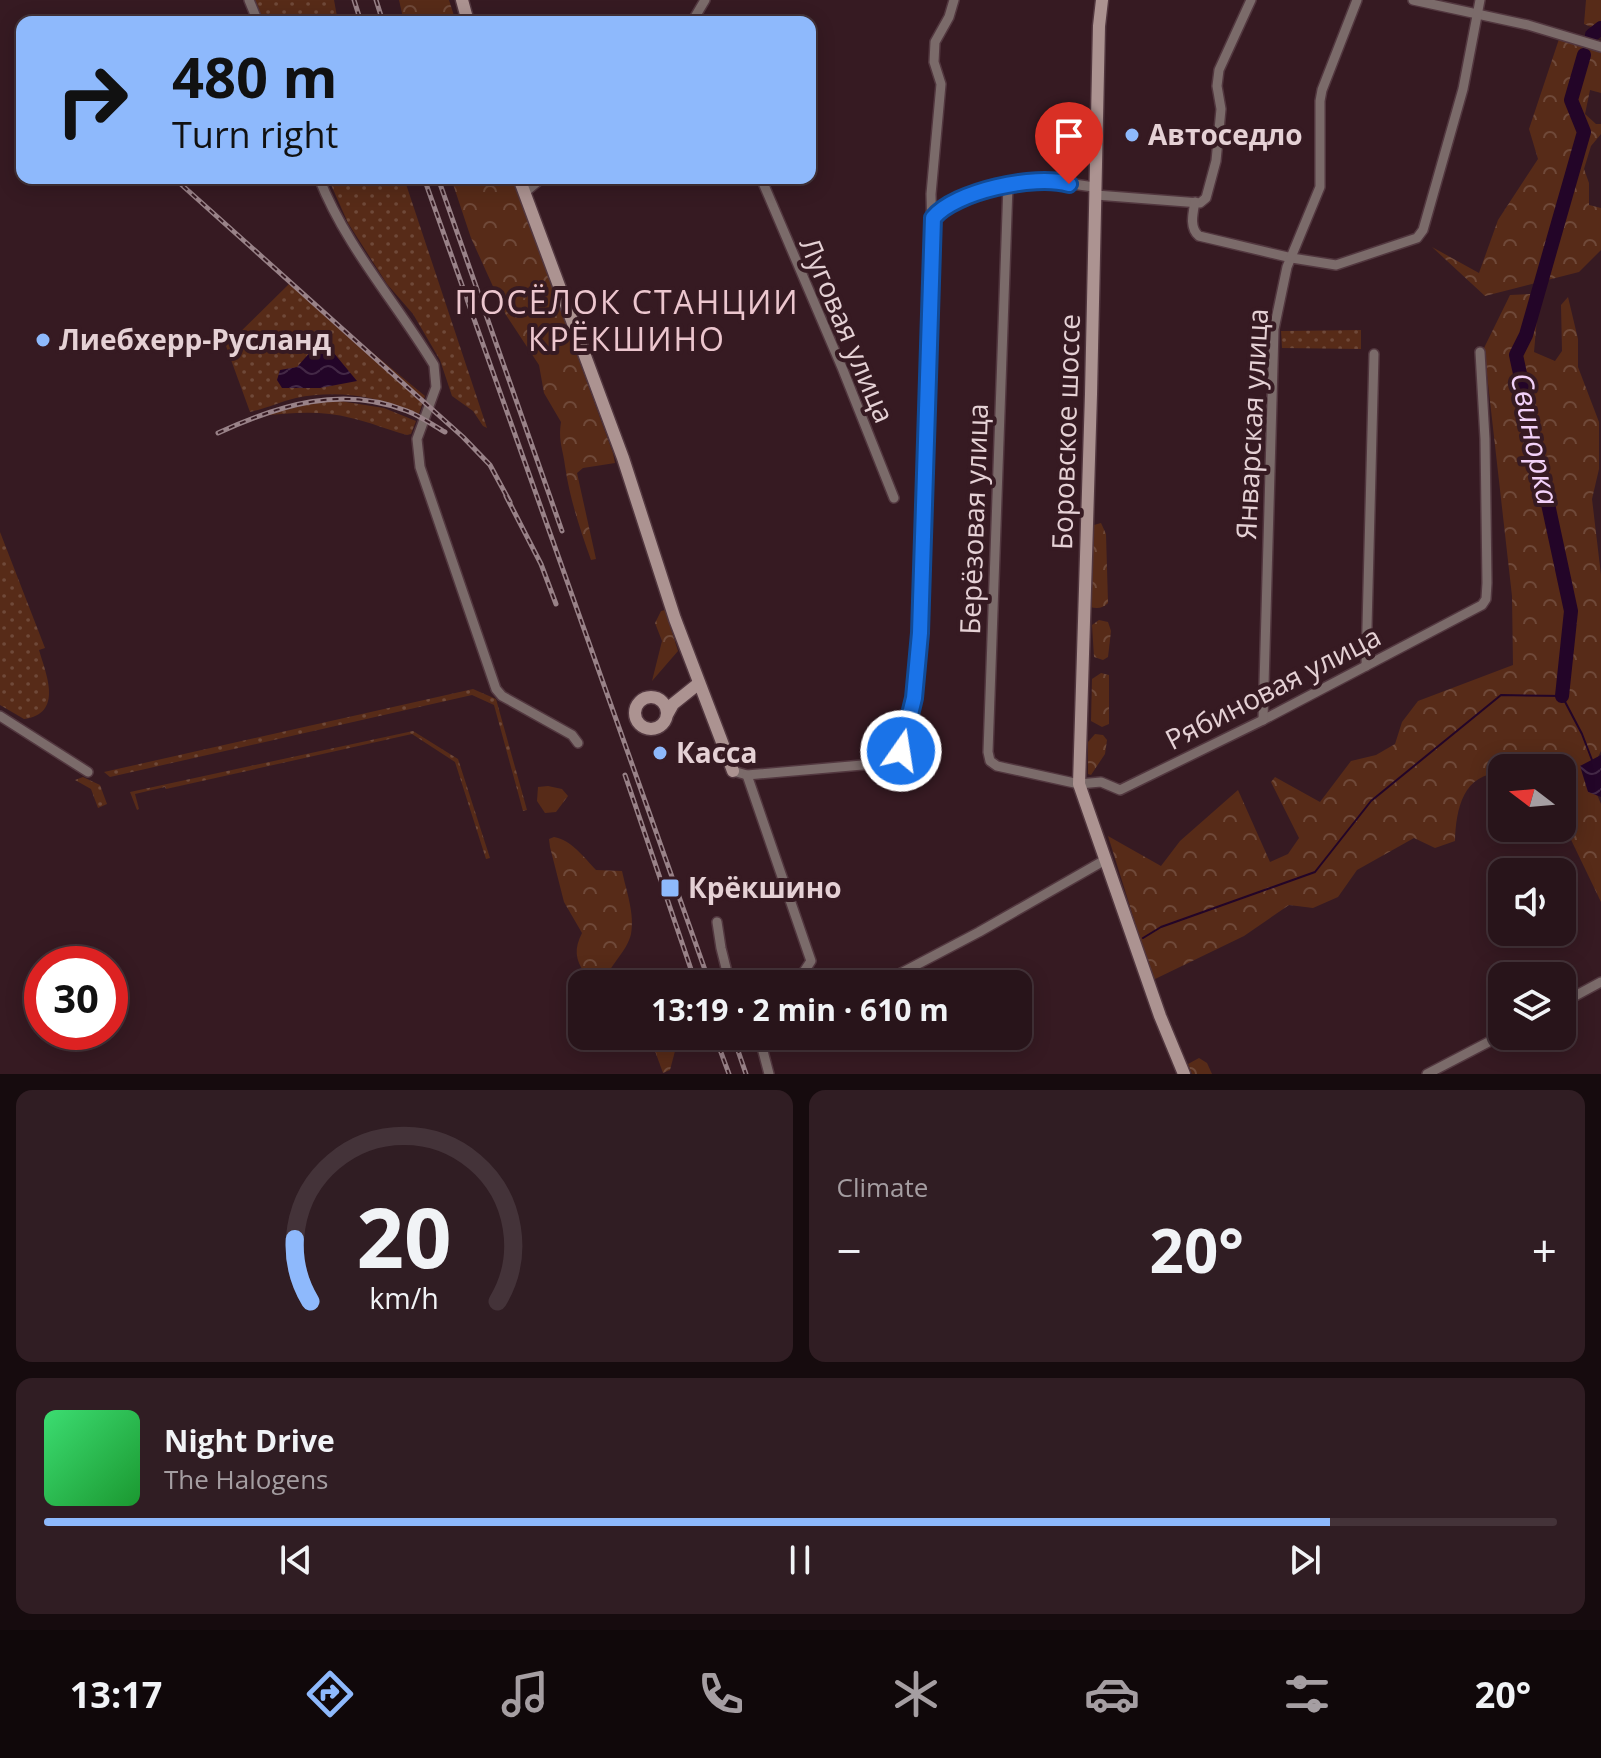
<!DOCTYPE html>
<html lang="en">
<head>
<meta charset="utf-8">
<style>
	body { margin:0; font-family:"Open Sans",sans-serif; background:#301d23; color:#f1f3f6; height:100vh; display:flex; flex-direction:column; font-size:30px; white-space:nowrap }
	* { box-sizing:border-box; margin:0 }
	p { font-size:26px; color:#a59ea2 }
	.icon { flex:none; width:44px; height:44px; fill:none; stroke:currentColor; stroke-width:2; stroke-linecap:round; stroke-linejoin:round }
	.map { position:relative; height:1074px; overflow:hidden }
	.panel { display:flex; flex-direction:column; gap:16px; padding:16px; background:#160b0e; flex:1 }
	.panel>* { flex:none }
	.hud { position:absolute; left:16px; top:16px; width:800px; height:168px; border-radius:16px; box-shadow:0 4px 20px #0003,0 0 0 2px #443339; background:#8eb9fc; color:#111; overflow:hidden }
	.needle { width:52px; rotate:286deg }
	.controls { position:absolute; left:1488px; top:754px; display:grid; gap:16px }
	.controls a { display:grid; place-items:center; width:88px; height:88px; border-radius:16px; background:#28141a; box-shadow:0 4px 20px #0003,0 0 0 2px #443339; font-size:40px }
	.speed { position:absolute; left:24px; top:946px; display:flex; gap:16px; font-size:40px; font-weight:700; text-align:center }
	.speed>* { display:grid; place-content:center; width:104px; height:104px; border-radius:50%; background:#28141a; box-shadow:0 4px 20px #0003,0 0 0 2px #443339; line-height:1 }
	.speed .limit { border:12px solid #d22; background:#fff; color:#111 }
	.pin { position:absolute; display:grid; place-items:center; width:68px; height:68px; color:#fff; margin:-82px -34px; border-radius:50% 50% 50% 0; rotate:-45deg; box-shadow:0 0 8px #0007 }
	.pin .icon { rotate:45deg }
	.me { position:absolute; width:88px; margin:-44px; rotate:13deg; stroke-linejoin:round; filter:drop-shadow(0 0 6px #0008) }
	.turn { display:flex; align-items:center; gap:28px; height:168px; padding:0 24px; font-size:36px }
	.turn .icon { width:104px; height:104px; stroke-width:2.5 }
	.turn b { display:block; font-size:56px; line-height:68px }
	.big { font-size:60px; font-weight:700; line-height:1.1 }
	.panel .widget { flex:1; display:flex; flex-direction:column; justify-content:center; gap:12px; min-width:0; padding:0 28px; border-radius:16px; background:#301d23 }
	.panel .dial { align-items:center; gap:0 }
	.dial svg { height:208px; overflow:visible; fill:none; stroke:#443339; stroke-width:7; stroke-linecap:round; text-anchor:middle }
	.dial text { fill:#f1f3f6; stroke:none }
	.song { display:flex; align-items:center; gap:24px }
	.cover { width:96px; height:96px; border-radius:12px; background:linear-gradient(135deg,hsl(140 70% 55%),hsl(130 70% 35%)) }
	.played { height:8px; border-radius:4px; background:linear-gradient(90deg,#8eb9fc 85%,#443339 85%) }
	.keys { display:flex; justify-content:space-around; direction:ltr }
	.heat { display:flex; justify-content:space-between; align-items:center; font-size:44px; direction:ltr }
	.panel .tiles { flex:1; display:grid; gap:16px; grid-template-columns:1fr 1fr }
	.widget:last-child { grid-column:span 2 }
	.trip { position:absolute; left:568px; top:970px; width:464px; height:80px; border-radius:16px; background:#28141a; box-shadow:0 4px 20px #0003,0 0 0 2px #443339; font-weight:700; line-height:80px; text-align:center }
	.tabs { display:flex; height:128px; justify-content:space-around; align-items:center; background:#10080a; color:#a59ea2 }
	.tabs .icon { width:56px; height:56px }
	.tabs .current { color:#8eb9fc }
	.tabs b { font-size:36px; color:#f1f3f6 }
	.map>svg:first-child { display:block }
	.green { fill:url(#green-dots) }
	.forest { fill:url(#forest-crowns) }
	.water { fill:url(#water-waves) }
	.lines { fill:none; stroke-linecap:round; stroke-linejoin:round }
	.stream { stroke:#230528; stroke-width:2 }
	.river { stroke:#230528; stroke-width:14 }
	.street-casing { stroke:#52373f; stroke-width:12 }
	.secondary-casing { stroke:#52373f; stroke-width:15 }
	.street { stroke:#7b6b6a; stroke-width:9 }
	.secondary { stroke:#ac9391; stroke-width:12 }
	.rail-casing { stroke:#998288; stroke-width:5 }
	.rail { stroke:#361a22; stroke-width:2; stroke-dasharray:6; stroke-linecap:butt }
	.route-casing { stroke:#114b97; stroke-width:20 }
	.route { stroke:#1a73e8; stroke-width:14 }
	.poi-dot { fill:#8eb9fc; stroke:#361a22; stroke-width:3 }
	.labels { text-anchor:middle; stroke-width:8; stroke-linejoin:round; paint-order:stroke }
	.poi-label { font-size:28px; font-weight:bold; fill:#e5d1d5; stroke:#361a22; text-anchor:start }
	.street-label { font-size:28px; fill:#e5d1d5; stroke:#361a22 }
	.water-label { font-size:30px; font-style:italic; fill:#f2d1f8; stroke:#361a22 }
	.quarter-label { font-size:32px; letter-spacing:2px; fill:#ecc6ce; stroke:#361a22 }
</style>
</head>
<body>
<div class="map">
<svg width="1601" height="1074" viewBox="0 0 1601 1074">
	<defs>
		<pattern id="green-dots" width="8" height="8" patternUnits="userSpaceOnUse" patternTransform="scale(2)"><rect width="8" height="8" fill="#572b18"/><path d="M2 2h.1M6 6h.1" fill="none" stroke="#6f4939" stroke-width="1.8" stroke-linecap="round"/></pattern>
		<pattern id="forest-crowns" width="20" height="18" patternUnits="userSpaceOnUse" patternTransform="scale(2)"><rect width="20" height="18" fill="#572b18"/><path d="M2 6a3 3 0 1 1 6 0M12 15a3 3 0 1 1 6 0" fill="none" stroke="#6f4939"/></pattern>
		<pattern id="water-waves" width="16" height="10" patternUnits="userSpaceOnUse" patternTransform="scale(2)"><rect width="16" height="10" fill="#230528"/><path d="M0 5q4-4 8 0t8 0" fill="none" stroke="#432846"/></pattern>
	</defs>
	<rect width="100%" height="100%" fill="#361a22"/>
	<!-- green -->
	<g class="green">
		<polygon points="255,0 334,0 338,22 264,22"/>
		<polygon points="328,178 404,178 487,428 483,426 473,411 452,396 440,360 413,314 387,284 348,223"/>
		<path d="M 289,284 L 425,396 L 419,414 C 381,397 337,389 296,398 C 279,402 268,408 250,412 L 226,346 Z"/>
		<polygon points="1361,330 1361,349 1282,348 1281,331"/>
		<path d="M 340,401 L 384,408 L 416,421 L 411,434 L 407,435 C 388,430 370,422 351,418 C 321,410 291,413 261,416 L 317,402 Z"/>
		<path d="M 0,532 L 45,648 L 39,650 C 46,674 64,714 24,719 L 0,705 Z"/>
		<polygon points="473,689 496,699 527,810 523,811 494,705 472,695 110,777 104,772"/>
		<polygon points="413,731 458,759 490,858 486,859 455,762 412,734 166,789 165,787 135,794 139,809 137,810 130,792"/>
		<polygon points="83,777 100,785 107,804 98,808 91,789 75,780"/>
	</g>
	<!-- forest -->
	<g class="forest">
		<polygon points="399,0 449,0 456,22 404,22"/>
		<polygon points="1586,0 1601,0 1601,31 1584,24"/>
		<polygon points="1559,39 1601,50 1601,93 1590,90 1585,114 1596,124 1601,124 1601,134 1591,146 1584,169 1589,183 1589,205 1601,208 1601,250 1579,272 1485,296 1432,247 1479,273 1498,220 1538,159 1529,129"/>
		<path d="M 451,178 L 512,178 L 613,453 L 615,463 L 583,468 L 577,473 L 596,559 L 591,560 C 580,529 570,500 565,466 C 563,448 558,442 561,422 L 544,393 L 539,365 L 506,315 L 471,238 Z"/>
		<path d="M 1530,294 L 1537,318 L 1534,352 L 1555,361 L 1562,351 L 1561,305 L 1568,297 L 1578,339 L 1578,367 L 1599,422 L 1599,469 L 1592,499 L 1601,575 L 1601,751 L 1598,757 L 1585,766 L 1601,804 L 1601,902 L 1562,821 L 1562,768 L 1502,768 L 1502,773 C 1463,773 1456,809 1455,841 L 1435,848 L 1414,838 L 1357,870 L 1338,897 L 1313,908 L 1289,905 L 1244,936 L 1153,980 L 1108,836 L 1161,866 L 1180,841 L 1238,790 L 1270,862 L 1288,854 L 1299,838 L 1271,782 L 1275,777 L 1320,802 L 1351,761 L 1376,755 L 1395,744 L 1402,722 L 1418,701 L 1513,665 L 1512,596 L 1484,348 L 1510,295 Z"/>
		<path d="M 1101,523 L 1106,534 L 1108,603 C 1103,608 1098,609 1090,607 L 1094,525 Z"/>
		<polygon points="665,610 678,651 652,681 662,641 655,623 661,611"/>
		<polygon points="1099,620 1108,622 1111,631 1108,657 1103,660 1094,657 1092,625"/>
		<polygon points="1101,673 1109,675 1109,724 1102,727 1091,721 1092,679"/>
		<polygon points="1095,734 1103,735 1107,740 1105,754 1091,775 1088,774 1088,742"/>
		<polygon points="548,786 562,789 568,796 556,812 545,813 537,801 538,787"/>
		<path d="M 554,837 C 571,840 584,857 596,870 L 622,871 C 626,890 635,914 631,934 C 627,952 608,966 604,984 L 582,984 L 582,1001 L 569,999 L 571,985 L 585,974 C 575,959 574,949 582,933 L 564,902 L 550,847 L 549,839 Z"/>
		<polygon points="665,1036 670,1036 675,1051 670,1070 663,1073 655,1051"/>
		<polygon points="1199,1058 1207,1063 1212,1074 1192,1074 1188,1064"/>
	</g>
	<!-- water -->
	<g class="water">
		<polygon points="320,341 328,346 357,381 320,388 282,388 277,380 280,370 297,367"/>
		<polygon points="1601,755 1601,797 1588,792 1580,766"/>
	</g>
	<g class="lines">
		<!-- stream -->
		<polyline class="stream" points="1143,938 1161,927 1315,872 1371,801 1501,695 1562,696 1582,734 1592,760"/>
		<!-- river -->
		<g class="river">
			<polyline points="1592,35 1601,28"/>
			<polyline points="1562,696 1571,611 1516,355 1526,335 1584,132 1571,100 1584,55"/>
		</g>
		<defs>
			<g id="street">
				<polyline points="249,0 258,22"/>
				<polyline points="1413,0 1528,25 1601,47"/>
				<polyline points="692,22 705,0"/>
				<path d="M 319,178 C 346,247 396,302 434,365 L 436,387 L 417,439 L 420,467 L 496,689 L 502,696 L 572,735 L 578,743"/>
				<polyline points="761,178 843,370 894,498"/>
				<polyline points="1008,185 988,752 990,761 997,766 1079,784 1101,782 1120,790 1263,720 1482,605 1486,599 1487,583 1485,439 1480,352"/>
				<polyline points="524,193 542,178"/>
				<polyline points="1096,195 1200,203 1206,198 1216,161 1221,109 1217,86 1219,70 1251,0"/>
				<path d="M 1195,202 C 1193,213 1189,228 1199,236 L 1292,258 L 1336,265 L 1417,238 L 1423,230 L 1463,89 L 1480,0"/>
				<path d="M 933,218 C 950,196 1011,180 1039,180 C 1058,179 1077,186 1096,187"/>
				<polyline points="1366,666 1374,354"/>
				<polyline points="0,716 88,772"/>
				<polyline points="1263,720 1274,329 1287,267 1320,187 1320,101 1322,90 1357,0"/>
				<polyline points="733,771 747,775 874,764 896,758 901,751 915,691 920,633 933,277 931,194 941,84 934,62 935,42 949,17 954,0"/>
				<polyline points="747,775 811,961 803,973 786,984"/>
				<polyline points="717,922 721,948 730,984"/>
				<polyline points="880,984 979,932 1105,860"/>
				<polyline points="1562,1003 1601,982"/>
				<polyline points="759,1036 769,1074"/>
				<polyline points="1427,1074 1502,1035"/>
			</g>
			<g id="secondary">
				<polyline points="462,0 468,22"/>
				<polyline points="1102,0 1099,26 1091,394 1079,784 1160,1016 1184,1074"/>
				<polyline points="519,178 623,458 675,619 733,771"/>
				<circle cx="651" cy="713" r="16"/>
				<polyline points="668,713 673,704 698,684"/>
			</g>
		</defs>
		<!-- street casing -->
		<use href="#street" class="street-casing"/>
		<!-- secondary casing -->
		<use href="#secondary" class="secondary-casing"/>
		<!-- street -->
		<use href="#street" class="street"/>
		<!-- secondary -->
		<use href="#secondary" class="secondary"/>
		<defs>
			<g id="rail">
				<polyline points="354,0 361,22"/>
				<polyline points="376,0 383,22"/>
				<polyline points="174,178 463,437 490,465 510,502"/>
				<polyline points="424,178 710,984"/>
				<polyline points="438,178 562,531"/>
				<path d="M 218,433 C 279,405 342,385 407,411 C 420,416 433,425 445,432"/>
				<polyline points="506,496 541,564 556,604"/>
				<polyline points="625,775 696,984"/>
				<polyline points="715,1036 729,1074"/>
				<polyline points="733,1036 746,1074"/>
			</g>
		</defs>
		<!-- rail casing -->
		<use href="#rail" class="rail-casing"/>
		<!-- rail -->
		<use href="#rail" class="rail"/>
	</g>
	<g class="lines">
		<defs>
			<path id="route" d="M 901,751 L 914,698 L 920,633 L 933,218 C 955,191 1035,174 1069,184"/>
		</defs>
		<!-- route casing -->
		<use href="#route" class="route-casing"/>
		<!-- route -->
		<use href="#route" class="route"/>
	</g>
	<!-- markers -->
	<g class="poi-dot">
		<circle cx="1132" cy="135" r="8"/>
		<circle cx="43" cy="340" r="8"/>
		<circle cx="660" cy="753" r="8"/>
		<rect x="660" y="878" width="20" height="20" rx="4"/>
	</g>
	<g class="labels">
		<!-- poi labels -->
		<g class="poi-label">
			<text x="1148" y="145">Автоседло</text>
			<text x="59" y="350">Лиебхерр-Русланд</text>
			<text x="676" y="763">Касса</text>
			<text x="688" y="898">Крёкшино</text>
		</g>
		<!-- street labels -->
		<g class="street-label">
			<text transform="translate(847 330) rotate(67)" y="10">Луговая улица</text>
			<text transform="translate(1252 424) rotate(-87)" y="10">Январская улица</text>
			<text transform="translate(1066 432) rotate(-88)" y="10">Боровское шоссе</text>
			<text transform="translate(974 519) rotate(-88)" y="10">Берёзовая улица</text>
			<text transform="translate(1273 688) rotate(-27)" y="10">Рябиновая улица</text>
		</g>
		<!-- water labels -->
		<g class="water-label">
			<text transform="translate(1534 439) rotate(78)" y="10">Свинорка</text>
		</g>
		<!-- quarter labels -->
		<g class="quarter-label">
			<text x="627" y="314">ПОСЁЛОК СТАНЦИИ<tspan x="627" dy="37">КРЁКШИНО</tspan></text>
		</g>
	</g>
</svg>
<div class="controls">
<a><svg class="needle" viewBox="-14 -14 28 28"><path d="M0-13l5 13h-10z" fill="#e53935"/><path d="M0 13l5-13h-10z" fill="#a59ea2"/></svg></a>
<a><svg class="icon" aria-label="sound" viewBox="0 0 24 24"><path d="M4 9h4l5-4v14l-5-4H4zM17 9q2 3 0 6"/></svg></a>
<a><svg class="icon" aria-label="layers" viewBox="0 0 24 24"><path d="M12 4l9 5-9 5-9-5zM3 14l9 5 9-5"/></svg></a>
</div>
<div class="speed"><div class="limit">30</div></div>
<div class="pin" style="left:1069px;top:184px;background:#d93025"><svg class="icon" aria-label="arrive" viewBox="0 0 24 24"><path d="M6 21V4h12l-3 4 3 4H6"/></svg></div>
<svg class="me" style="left:901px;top:751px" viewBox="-20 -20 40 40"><circle r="17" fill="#1a73e8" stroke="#fff" stroke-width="3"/><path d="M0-11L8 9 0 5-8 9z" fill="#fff"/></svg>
<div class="trip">13:19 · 2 min · 610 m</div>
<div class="hud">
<div class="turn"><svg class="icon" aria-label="right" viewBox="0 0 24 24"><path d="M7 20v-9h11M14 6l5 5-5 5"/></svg><div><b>480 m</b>Turn right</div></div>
</div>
</div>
<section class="panel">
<div class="tiles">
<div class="widget dial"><svg viewBox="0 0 100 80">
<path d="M14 69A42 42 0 1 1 86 69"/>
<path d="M14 69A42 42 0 0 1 8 45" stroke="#8eb9fc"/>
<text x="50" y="56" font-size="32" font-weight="700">20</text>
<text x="50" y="72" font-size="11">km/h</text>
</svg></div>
<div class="widget"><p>Climate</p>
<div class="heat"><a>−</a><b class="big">20°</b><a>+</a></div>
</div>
<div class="widget">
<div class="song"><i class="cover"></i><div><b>Night Drive</b><p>The Halogens</p></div></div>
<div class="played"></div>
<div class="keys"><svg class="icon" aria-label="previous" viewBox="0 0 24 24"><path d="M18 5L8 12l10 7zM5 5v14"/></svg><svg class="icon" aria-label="pause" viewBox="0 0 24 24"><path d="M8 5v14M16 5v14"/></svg><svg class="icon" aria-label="next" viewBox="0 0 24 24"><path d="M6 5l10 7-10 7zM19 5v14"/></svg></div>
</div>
</div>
</section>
<nav class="tabs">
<b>13:17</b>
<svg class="icon current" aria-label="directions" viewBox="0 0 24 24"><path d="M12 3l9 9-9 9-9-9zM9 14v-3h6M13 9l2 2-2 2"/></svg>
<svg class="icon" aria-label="music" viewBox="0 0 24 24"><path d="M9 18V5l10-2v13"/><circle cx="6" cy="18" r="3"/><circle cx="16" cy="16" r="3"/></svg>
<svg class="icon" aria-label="phone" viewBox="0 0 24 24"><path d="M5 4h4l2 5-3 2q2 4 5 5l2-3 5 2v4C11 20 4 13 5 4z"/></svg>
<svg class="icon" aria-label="climate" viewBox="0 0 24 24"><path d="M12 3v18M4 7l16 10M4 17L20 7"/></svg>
<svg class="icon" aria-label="car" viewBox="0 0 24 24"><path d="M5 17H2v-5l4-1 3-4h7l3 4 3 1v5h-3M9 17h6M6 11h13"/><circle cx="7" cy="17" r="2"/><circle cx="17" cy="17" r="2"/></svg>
<svg class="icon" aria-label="filters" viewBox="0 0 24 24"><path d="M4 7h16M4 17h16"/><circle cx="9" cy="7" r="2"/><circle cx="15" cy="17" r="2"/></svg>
<b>20°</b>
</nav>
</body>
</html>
